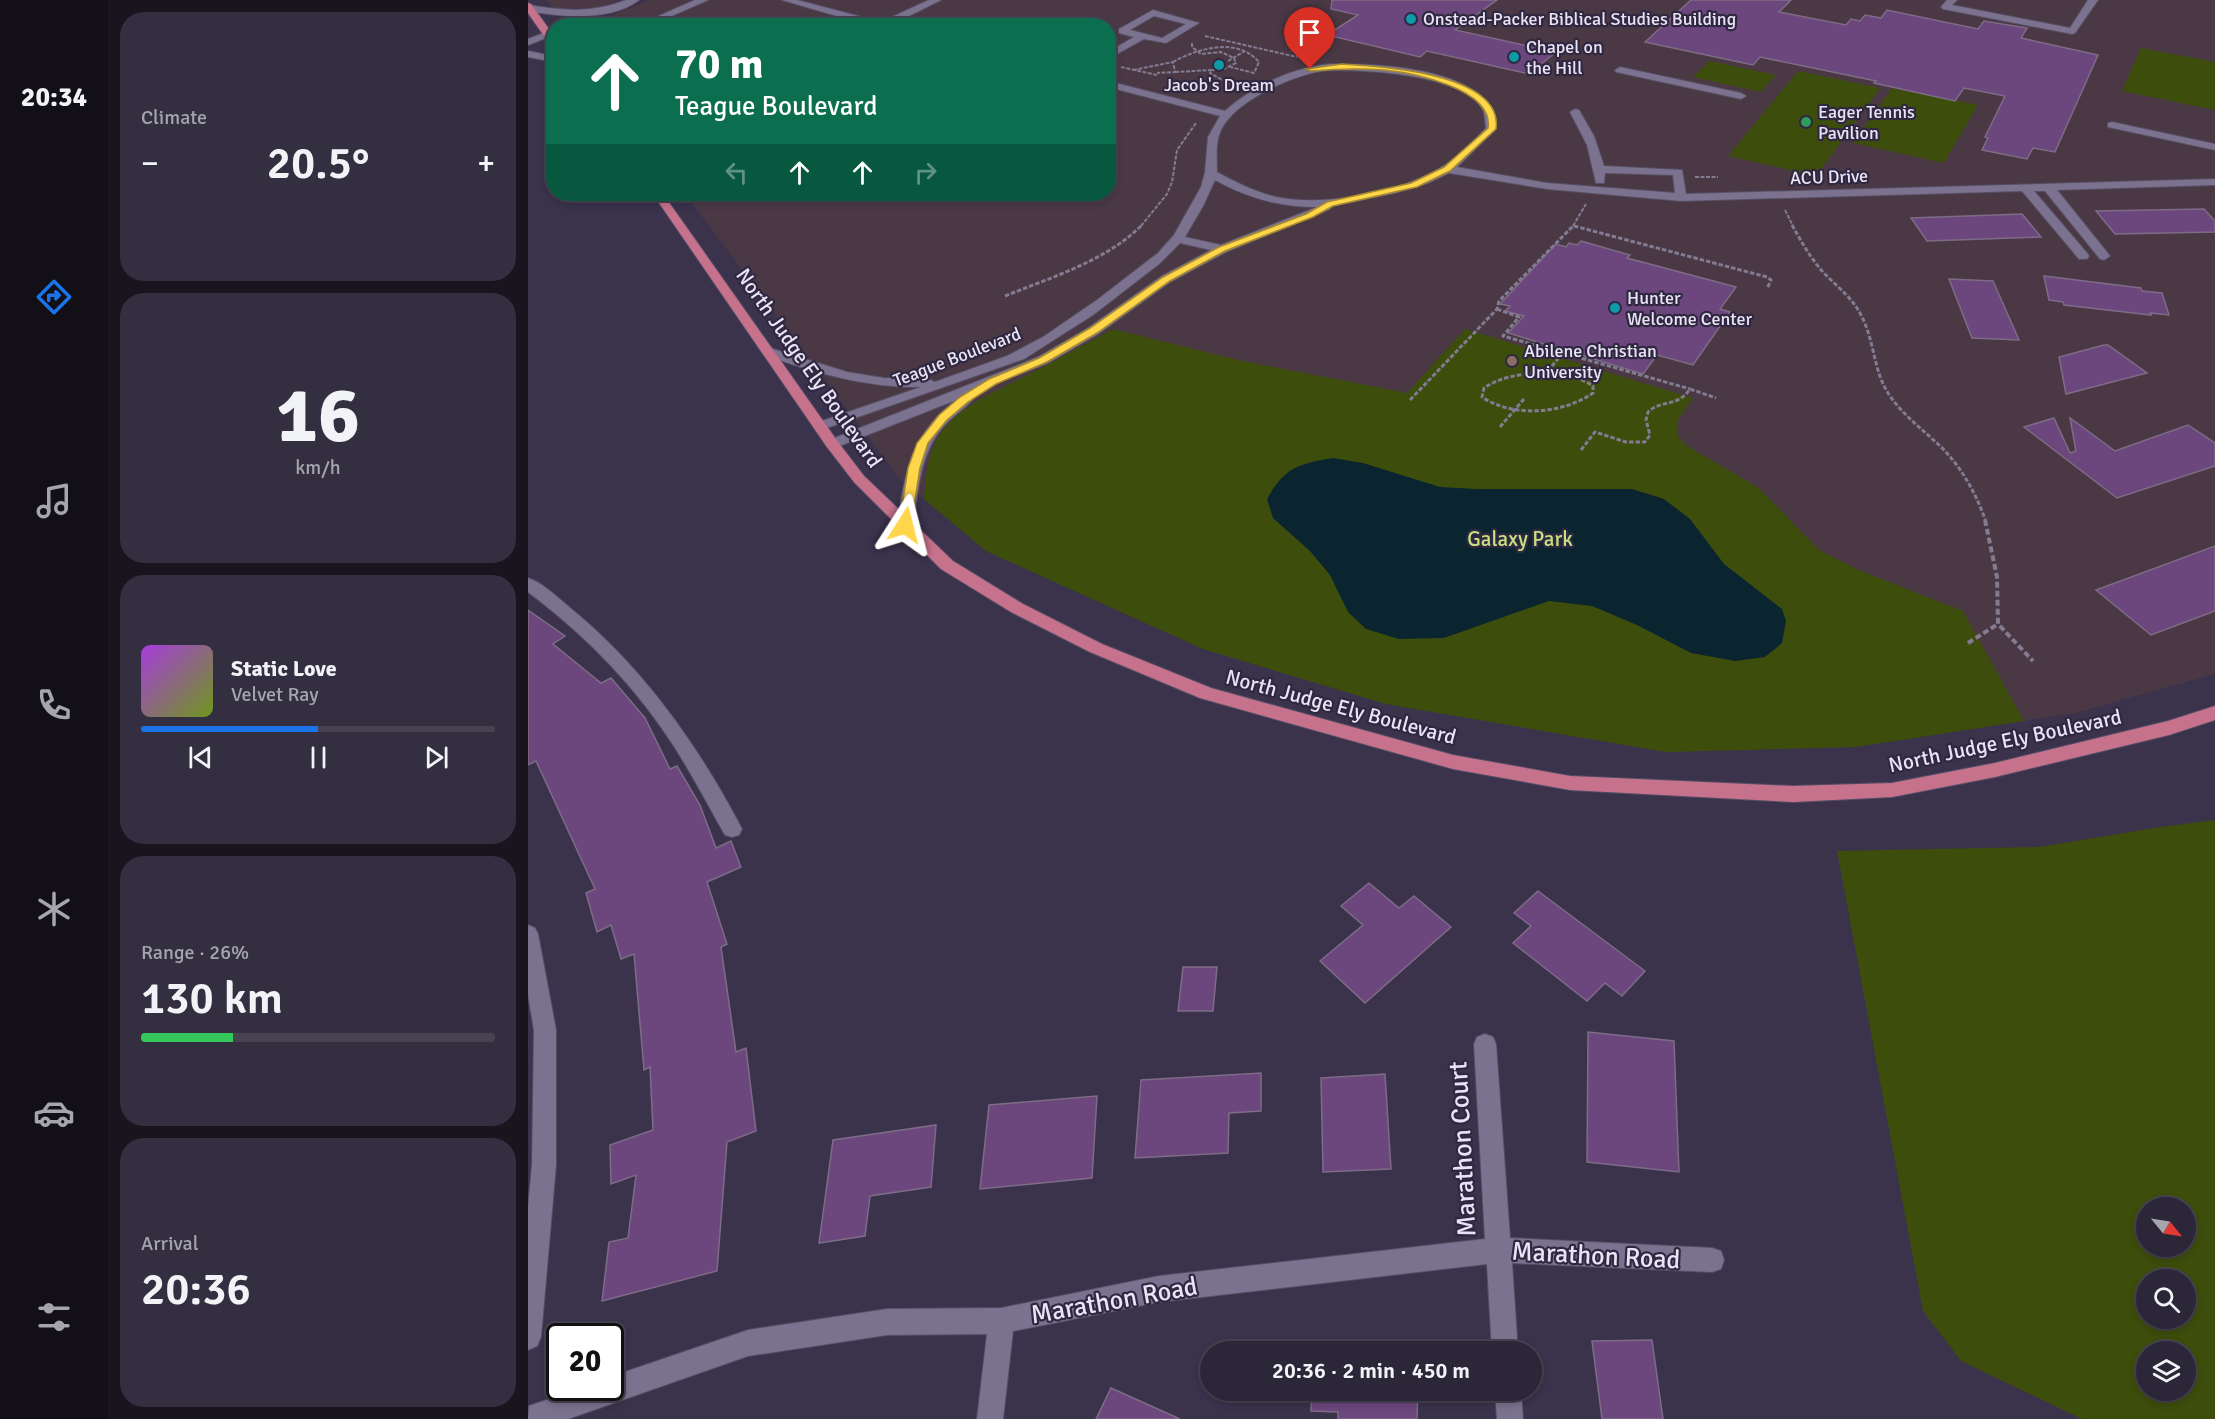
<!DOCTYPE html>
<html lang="en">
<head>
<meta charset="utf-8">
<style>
	body { margin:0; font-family:Signika,sans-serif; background:#342e41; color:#f1f3f6; height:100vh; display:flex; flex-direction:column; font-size:22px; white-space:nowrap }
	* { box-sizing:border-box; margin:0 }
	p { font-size:20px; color:#a6a5ae }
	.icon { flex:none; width:33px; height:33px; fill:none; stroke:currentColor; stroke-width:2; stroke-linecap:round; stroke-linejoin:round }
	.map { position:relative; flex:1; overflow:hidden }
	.drawer { display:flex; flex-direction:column; gap:12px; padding:12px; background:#18151f; width:420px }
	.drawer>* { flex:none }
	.banner { position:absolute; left:18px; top:18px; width:570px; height:183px; border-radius:24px; box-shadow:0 3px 9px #0003,0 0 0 2px #484353; background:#0b6e4f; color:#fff; overflow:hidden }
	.needle { width:39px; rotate:120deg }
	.controls { position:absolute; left:1608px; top:1197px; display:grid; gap:12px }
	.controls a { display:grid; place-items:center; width:60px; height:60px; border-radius:50%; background:#2c2639; box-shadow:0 3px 9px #0003,0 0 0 2px #484353; font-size:30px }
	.speed { position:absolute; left:18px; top:1323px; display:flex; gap:12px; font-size:30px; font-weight:700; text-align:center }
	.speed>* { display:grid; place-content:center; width:78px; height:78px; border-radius:50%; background:#2c2639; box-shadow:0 3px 9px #0003,0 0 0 2px #484353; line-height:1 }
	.speed .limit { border:3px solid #111; border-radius:9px; background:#fff; color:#111 }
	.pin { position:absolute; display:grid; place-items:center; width:51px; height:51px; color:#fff; margin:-62px -26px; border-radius:50% 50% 50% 0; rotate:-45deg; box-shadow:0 0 6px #0007 }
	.pin .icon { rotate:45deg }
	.me { position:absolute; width:66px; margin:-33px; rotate:9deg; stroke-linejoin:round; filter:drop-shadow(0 0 4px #0008) }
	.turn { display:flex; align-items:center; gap:21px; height:126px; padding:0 30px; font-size:27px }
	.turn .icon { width:78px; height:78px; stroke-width:2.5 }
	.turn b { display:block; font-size:42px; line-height:51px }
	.lanes { display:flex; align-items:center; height:57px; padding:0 30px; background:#0003; justify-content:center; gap:30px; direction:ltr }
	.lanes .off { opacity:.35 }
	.big { font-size:45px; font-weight:600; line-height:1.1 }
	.drawer .card { flex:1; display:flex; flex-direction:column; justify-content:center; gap:9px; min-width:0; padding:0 21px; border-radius:24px; background:#342e41 }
	.drawer .dial { align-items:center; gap:0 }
	.dial b { font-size:78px; line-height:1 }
	.song { display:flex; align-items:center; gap:18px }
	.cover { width:72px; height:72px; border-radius:9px; background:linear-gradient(135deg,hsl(280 70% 55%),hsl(80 70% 35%)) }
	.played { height:6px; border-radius:3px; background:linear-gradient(90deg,#1a73e8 50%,#484353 50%) }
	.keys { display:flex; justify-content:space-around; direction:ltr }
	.heat { display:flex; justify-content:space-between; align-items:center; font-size:33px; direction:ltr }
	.charge { height:9px; border-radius:4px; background:linear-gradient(90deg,#34c759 26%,#484353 0) }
	.trip { position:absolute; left:672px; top:1341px; width:342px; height:60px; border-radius:30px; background:#2c2639; box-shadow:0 3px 9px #0003,0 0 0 2px #484353; font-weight:600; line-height:60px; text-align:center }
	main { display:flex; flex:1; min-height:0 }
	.tabs { display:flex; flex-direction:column; width:108px; justify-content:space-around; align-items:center; background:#120f17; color:#a6a5ae }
	.tabs .icon { width:42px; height:42px }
	.tabs .active { color:#1a73e8 }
	.tabs b { font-size:27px; color:#f1f3f6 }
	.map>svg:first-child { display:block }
	.education { fill:#4a3945 }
	.green { fill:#3d4d0c; fill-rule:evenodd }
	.water { fill:#0a2430 }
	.building { fill:#6c477e; stroke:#7e6c86; stroke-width:1.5 }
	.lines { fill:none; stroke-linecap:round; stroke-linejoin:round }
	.minor-casing { stroke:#564f64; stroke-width:2 }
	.major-casing { stroke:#564f64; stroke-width:2 }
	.path-far2 { stroke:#827b91; stroke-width:2; stroke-dasharray:4 1.5; stroke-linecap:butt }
	.path-far1 { stroke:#827b91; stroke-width:3; stroke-dasharray:4.5 2; stroke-linecap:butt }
	.path { stroke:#827b91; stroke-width:4; stroke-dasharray:6 3; stroke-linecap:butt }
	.minor { fill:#7b728f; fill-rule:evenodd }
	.major { fill:#c7728d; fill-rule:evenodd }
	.route { fill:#ffd54a; stroke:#a68a30; stroke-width:1.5 }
	.culture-dot { fill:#0f9aa8; stroke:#302841; stroke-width:2 }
	.leisure-dot { fill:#2e9e5b; stroke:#302841; stroke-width:2 }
	.education-dot { fill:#8d6e63; stroke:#302841; stroke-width:2 }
	.labels { text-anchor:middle; stroke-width:4.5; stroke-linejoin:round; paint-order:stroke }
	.far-poi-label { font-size:18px; fill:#e9e4f5; stroke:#302841; text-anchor:start }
	.far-street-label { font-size:18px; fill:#e9e4f5; stroke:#302841 }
	.street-label { font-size:21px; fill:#e9e4f5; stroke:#302841 }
	.park-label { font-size:21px; fill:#c5e281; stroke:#302841 }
	.near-street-label { font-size:26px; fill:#e9e4f5; stroke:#302841 }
</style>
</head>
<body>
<main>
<nav class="tabs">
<b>20:34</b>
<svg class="icon active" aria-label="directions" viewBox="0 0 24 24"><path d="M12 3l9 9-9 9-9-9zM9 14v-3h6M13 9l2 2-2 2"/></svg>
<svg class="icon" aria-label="music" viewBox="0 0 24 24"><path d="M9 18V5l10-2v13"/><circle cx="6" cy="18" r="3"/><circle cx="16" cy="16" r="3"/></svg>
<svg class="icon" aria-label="phone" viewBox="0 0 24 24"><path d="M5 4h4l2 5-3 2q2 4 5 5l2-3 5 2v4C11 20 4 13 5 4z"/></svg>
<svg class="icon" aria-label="climate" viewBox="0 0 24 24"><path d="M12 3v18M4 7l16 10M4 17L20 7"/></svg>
<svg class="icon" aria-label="car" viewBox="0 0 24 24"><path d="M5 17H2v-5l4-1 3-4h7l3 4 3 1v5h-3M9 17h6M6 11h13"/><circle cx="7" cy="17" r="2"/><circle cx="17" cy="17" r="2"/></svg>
<svg class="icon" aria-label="filters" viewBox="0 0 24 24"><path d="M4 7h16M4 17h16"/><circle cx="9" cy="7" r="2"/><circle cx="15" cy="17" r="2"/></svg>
</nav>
<section class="drawer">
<div class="card"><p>Climate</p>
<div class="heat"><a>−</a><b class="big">20.5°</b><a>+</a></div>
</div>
<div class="card dial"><b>16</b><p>km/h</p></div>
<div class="card">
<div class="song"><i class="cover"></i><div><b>Static Love</b><p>Velvet Ray</p></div></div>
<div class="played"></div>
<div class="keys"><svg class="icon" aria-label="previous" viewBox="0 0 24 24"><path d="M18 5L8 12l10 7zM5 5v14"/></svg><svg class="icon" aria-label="pause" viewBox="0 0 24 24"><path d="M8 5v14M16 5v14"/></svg><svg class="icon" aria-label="next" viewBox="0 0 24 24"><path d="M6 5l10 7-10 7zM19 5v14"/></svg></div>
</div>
<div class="card"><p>Range · 26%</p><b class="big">130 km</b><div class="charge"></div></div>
<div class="card"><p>Arrival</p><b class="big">20:36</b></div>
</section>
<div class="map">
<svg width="1687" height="1419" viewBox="0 0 1687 1419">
	<rect width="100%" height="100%" fill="#3b324c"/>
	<!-- education -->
	<g class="education">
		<polygon points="18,0 91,0 71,8 25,8"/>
		<polygon points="121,0 1687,0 1687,674 1547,713 1328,747 1138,752 858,704 675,649 458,551 371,478 157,194 580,194 580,26 58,26"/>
	</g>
	<!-- green -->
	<g class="green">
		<polygon points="1613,48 1687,62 1687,110 1594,91"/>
		<polygon points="1182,61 1248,75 1233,92 1165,77"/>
		<polygon points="1270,71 1352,88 1288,176 1200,156"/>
		<polygon points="1364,88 1450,105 1416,163 1325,143"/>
		<path d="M 585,329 L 710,360 L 879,393 L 937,329 L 1165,398 L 1150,420 L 1149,435 L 1159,446 L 1231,488 L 1291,550 L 1333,571 L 1435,611 L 1496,721 L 1328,747 L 1138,752 L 858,704 L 675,649 L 458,551 L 396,499 C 398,476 399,452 413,433 C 434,404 465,393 496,377 C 526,361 555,345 585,329 Z"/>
		<path d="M 1687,820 L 1687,1419 L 1554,1419 L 1433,1361 L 1395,1311 L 1309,851 L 1511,847 L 1632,827 ZM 1618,1208 L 1658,1208 L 1658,1246 L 1618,1246 ZM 1618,1280 L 1658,1280 L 1658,1318 L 1618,1318 ZM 1618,1352 L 1658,1352 L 1658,1390 L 1618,1390 Z"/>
	</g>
	<!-- water -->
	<path class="water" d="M 805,458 L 835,463 L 912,487 L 948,489 L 1104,489 L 1136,499 L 1162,519 L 1196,564 L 1254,609 L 1258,621 L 1254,643 L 1237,657 L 1207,661 L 1163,653 L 1109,625 L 1064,606 L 1021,601 L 916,638 L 871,639 L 838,629 L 820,612 L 802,575 L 782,551 L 745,518 L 739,499 C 757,467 770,464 805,458 Z"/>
	<!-- building -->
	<g class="building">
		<polygon points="804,0 969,0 927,30 1028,52 1001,74 899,51 892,57 799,35 830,15 803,9"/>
		<polygon points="1163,0 1263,0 1251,12 1318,25 1323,19 1332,21 1337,15 1353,18 1359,10 1450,29 1456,21 1499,28 1493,38 1570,55 1527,152 1505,148 1499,159 1454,150 1460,138 1457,137 1477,96 1436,88 1427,101 1346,83 1348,81 1232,57 1225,65 1117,42"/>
		<polygon points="1676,209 1687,221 1687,232 1587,234 1568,211"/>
		<polygon points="1494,214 1513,237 1399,241 1383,218"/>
		<polygon points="1053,241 1102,255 1099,258 1208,287 1192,309 1202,312 1165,365 1129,355 1115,374 980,333 996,316 977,311 982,306 972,304 1028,244 1038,247 1041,243 1049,245"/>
		<polygon points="1516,276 1613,288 1614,291 1634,293 1641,315 1622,313 1623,315 1536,305 1535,302 1521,300"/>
		<polygon points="1421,279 1465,281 1491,340 1444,338"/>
		<polygon points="1576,345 1580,345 1619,373 1538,394 1531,357"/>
		<polygon points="1526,418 1542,453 1548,451 1542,418 1587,451 1660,425 1687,443 1687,466 1589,498 1496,427"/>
		<polygon points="1687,546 1687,611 1623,635 1568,590"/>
		<polygon points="0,610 37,636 25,644 73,683 83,678 117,718 142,769 149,766 172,805 188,848 203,841 213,867 179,882 199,944 193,947 208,1052 218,1048 228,1131 199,1142 189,1271 74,1301 81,1242 100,1238 108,1175 83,1184 82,1145 125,1130 122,1067 116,1070 106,954 93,959 83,925 69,932 58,893 67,889 8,761 0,765"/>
		<polygon points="841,883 871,908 886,896 923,927 837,1003 792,961 835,925 813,906"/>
		<polygon points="1010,891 1117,971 1094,996 1077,983 1059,1001 985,943 1003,926 986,913"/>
		<polygon points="655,967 689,967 685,1011 650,1011"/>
		<polygon points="1060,1032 1146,1041 1151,1172 1059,1162"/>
		<polygon points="733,1073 733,1111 701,1113 700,1153 607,1158 613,1080"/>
		<polygon points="857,1074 863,1169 795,1172 793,1078"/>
		<polygon points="569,1096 564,1178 452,1189 461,1105"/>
		<polygon points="408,1125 403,1187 342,1196 337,1236 291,1243 305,1140"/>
		<polygon points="1124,1340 1135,1419 1074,1419 1064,1341"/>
		<polygon points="787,1348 890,1351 890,1352 787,1352"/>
		<polygon points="583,1388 652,1419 568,1419"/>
		<polygon points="784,1390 890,1390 889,1419 810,1419 810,1412 783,1411"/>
	</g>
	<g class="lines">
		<defs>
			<g id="minor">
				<path d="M 98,0 L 111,0 C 82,22 34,17 0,11 L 1,5 C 36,11 64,13 98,0 Z"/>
				<polygon points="167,0 180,0 121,26 108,26"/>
				<polygon points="254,0 269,0 353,22 401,0 413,0 361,26 343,26"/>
				<polygon points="1419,0 1429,0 1424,5 1542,28 1560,0 1570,0 1547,33 1544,34 1415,9 1413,7"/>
				<path d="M 625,10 L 671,23 L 638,43 L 616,39 L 580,59 L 580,52 L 606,37 L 591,33 L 591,29 ZM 626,16 L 658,24 L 634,38 L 602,30 Z"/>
				<polygon points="26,29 26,35 0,45 0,39"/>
				<polygon points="0,51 26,56 26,62 0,57"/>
				<path d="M 802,64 C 848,64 934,66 963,107 C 967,112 967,122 968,129 L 929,167 L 1019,183 L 1147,193 L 1145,175 L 1077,173 L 1076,183 L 1068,183 L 1059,145 L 1042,112 L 1047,109 L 1051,110 L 1066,136 L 1076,166 L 1154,170 L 1158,194 L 1687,179 L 1687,185 L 1529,190 L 1582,256 L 1576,260 L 1572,259 L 1517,191 L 1506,191 L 1559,253 L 1561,256 L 1559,259 L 1551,259 L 1494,191 L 1153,201 L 1019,189 L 921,173 L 900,183 L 867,193 L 803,206 L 802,209 L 698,252 L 642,282 L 570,334 L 520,363 L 441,394 L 446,398 C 437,409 424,416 415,427 C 392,453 390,492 385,525 L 377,530 L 369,525 C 377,473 383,434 428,400 L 309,447 L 299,447 L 297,444 L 299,441 L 510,357 L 560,328 L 634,276 L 683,250 L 652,243 L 631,264 L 565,315 L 496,359 L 293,430 L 286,426 L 288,423 L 393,387 C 338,388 288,373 237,355 L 235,352 L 242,348 L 319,372 L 356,378 L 400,379 L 407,382 L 479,356 L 515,337 L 569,300 L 630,253 L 646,235 L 673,187 L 677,172 L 680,137 L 692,116 L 580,87 L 580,81 L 697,111 C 726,85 764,68 802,64 ZM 802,70 C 838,70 937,74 955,110 C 957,115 957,123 958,128 C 945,142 932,156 917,165 C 874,193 798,207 748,197 C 727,192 707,182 689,172 C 689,158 687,143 693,130 C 708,99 769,73 802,70 ZM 687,180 C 719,198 752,207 789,207 L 693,245 L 657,237 L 675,206 Z"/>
				<polygon points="1092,67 1213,93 1218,96 1213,99 1088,72 1087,70"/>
				<polygon points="1584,122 1687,144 1687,150 1580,127 1580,123"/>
				<path d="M 0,578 C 15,583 29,597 41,607 C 115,667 170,745 214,829 L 211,835 L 204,837 L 197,835 C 181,807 166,778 149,751 C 110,689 59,636 0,592 Z"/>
				<polygon points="0,925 7,928 10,934 28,1030 28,1165 13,1337 9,1346 0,1350 0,1207 4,1165 6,1030 0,995"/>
				<polygon points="957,1034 965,1037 968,1044 982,1238 1184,1248 1193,1251 1196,1260 1193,1269 1184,1272 984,1263 990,1352 964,1352 959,1264 631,1302 485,1331 475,1419 449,1419 459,1334 359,1335 220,1356 40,1419 0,1419 1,1406 53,1388 82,1388 82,1377 220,1330 359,1309 473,1308 631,1276 957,1239 946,1044 949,1037"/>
				<polygon points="967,1390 993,1390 995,1419 969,1419"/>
			</g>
			<g id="major">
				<polygon points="0,3 3,4 26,36 26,47 23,46 0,13"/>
				<polygon points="125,194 135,194 310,442 336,476 425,561 495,604 574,644 683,688 925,755 1042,776 1265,786 1364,783 1467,763 1640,721 1687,706 1687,720 1641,735 1467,777 1364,797 1265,802 1042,790 925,769 672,698 562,652 483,612 413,569 326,482 299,447"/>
			</g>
		</defs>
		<!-- minor casing -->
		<use href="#minor" class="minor-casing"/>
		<!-- major casing -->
		<use href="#major" class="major-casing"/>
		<!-- path-far2 -->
		<g class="path-far2">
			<polyline points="677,36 769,57"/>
			<polyline points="664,43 664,47 673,54 693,52 706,58 708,63 696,69 684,70 682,73 707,87"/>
			<polyline points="700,61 717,51"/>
			<path d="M 645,62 C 670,48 710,37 731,62 L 726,73 L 702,67"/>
			<polyline points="593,67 629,75"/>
			<polyline points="605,70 645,62 647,72 629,73"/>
			<polyline points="647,72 684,70"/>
			<polyline points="1167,177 1190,177"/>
			<polyline points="1257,210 1265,226"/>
			<polyline points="613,226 639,194 644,182 649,150 668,123"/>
			<polyline points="1045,226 1058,204"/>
		</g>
		<!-- path-far1 -->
		<g class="path-far1">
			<path d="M 1264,225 C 1273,241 1282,257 1294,271 C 1307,285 1324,297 1333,315 C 1347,341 1345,372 1362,396 C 1375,415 1394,429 1411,445 C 1433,466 1448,493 1458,522"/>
			<polyline points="1046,226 1239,277 1243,280 1239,289"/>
			<path d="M 477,296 C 524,277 578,261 614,225"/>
			<polyline points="969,309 991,317 975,336 1035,353 1013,379"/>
			<polyline points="1035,353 1162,389"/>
			<path d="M 1015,373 C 1033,373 1050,376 1065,386 L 1065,393 C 1035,414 985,418 954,397 L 956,388 C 974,376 994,374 1015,373 Z"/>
			<polyline points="882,400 969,309 971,301 1046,225"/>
			<polyline points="972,427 996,399"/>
			<path d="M 1053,450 L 1067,432 L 1098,442 L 1117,442 L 1122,435 L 1118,420 L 1120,412 C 1134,399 1149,408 1162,389 L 1188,398"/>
		</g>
		<!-- path -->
		<g class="path">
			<polyline points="1457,520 1469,577 1470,624 1505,661"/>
			<polyline points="1440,643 1470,624"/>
		</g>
		<!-- minor -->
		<use href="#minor" class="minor"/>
		<!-- major -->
		<use href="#major" class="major"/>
	</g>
	<!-- route -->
	<path class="route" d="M 814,64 C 851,66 976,73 968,129 L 922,171 L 889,187 L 805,206 L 785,217 L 697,251 L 642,281 L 569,333 L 519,362 L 468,384 L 440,402 L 419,420 L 400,443 L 392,468 L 383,525 L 381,528 L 373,528 L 371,525 L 380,468 L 389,443 L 411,415 L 432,397 L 461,379 L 511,358 L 562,328 L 635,277 L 691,247 L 778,214 L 799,202 L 883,183 L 916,167 L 960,128 C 966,89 886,73 856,70 C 831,68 807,69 782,71 L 778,69 Z"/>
	<!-- markers -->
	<g class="culture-dot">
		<circle cx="883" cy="19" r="6"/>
		<circle cx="986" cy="57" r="6"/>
		<circle cx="691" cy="65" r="6"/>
		<circle cx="1087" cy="308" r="6"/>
	</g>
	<circle class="leisure-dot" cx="1278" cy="122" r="6"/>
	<circle class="education-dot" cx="984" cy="361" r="6"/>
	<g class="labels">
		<!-- far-poi labels -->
		<g class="far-poi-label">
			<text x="895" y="25">Onstead-Packer Biblical Studies Building</text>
			<text x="998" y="53">Chapel on<tspan x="998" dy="21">the Hill</tspan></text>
			<text x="691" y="91" text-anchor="middle">Jacob's Dream</text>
			<text x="1290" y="118">Eager Tennis<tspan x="1290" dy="21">Pavilion</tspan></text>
			<text x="1099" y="304">Hunter<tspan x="1099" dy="21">Welcome Center</tspan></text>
			<text x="996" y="357">Abilene Christian<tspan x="996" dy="21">University</tspan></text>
		</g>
		<!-- far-street labels -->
		<g class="far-street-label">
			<text transform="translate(1301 177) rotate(-2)" y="6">ACU Drive</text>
			<text transform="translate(429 357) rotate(-21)" y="6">Teague Boulevard</text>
		</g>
		<!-- street labels -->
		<g class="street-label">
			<text transform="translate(281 368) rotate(55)" y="7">North Judge Ely Boulevard</text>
			<text transform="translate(813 707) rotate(15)" y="7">North Judge Ely Boulevard</text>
			<text transform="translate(1477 741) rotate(-12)" y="7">North Judge Ely Boulevard</text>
		</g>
		<!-- park labels -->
		<g class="park-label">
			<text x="992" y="546">Galaxy Park</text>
		</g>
		<!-- near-street labels -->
		<g class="near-street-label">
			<text transform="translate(934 1149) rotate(-93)" y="9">Marathon Court</text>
			<text transform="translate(1068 1255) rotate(3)" y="9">Marathon Road</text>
			<text transform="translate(586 1300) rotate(-10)" y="9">Marathon Road</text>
		</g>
	</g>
</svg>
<div class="controls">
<a><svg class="needle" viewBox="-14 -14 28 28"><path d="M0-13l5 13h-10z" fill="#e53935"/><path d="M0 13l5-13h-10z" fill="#a6a5ae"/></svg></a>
<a><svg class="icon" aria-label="search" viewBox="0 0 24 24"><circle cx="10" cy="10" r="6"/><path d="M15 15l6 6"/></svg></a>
<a><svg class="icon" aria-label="layers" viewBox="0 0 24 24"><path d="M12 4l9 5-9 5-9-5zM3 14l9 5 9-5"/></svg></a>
</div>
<div class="speed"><div class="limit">20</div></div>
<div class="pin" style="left:782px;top:69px;background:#d93025"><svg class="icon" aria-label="arrive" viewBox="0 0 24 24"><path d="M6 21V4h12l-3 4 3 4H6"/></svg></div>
<svg class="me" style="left:377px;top:525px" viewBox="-20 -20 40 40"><path d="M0-17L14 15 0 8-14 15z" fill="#ffd54a" stroke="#fff" stroke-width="4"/></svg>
<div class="trip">20:36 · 2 min · 450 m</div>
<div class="banner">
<div class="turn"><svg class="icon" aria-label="ahead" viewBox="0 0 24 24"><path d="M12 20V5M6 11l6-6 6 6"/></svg><div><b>70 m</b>Teague Boulevard</div></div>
<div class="lanes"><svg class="icon off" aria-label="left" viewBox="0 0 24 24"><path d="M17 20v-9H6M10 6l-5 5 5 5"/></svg><svg class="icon" aria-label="ahead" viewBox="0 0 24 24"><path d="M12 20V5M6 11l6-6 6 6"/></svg><svg class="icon" aria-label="ahead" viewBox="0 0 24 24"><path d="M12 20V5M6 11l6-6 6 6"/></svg><svg class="icon off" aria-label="right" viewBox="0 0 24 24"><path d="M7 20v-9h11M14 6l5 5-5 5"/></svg></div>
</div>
</div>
</main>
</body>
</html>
